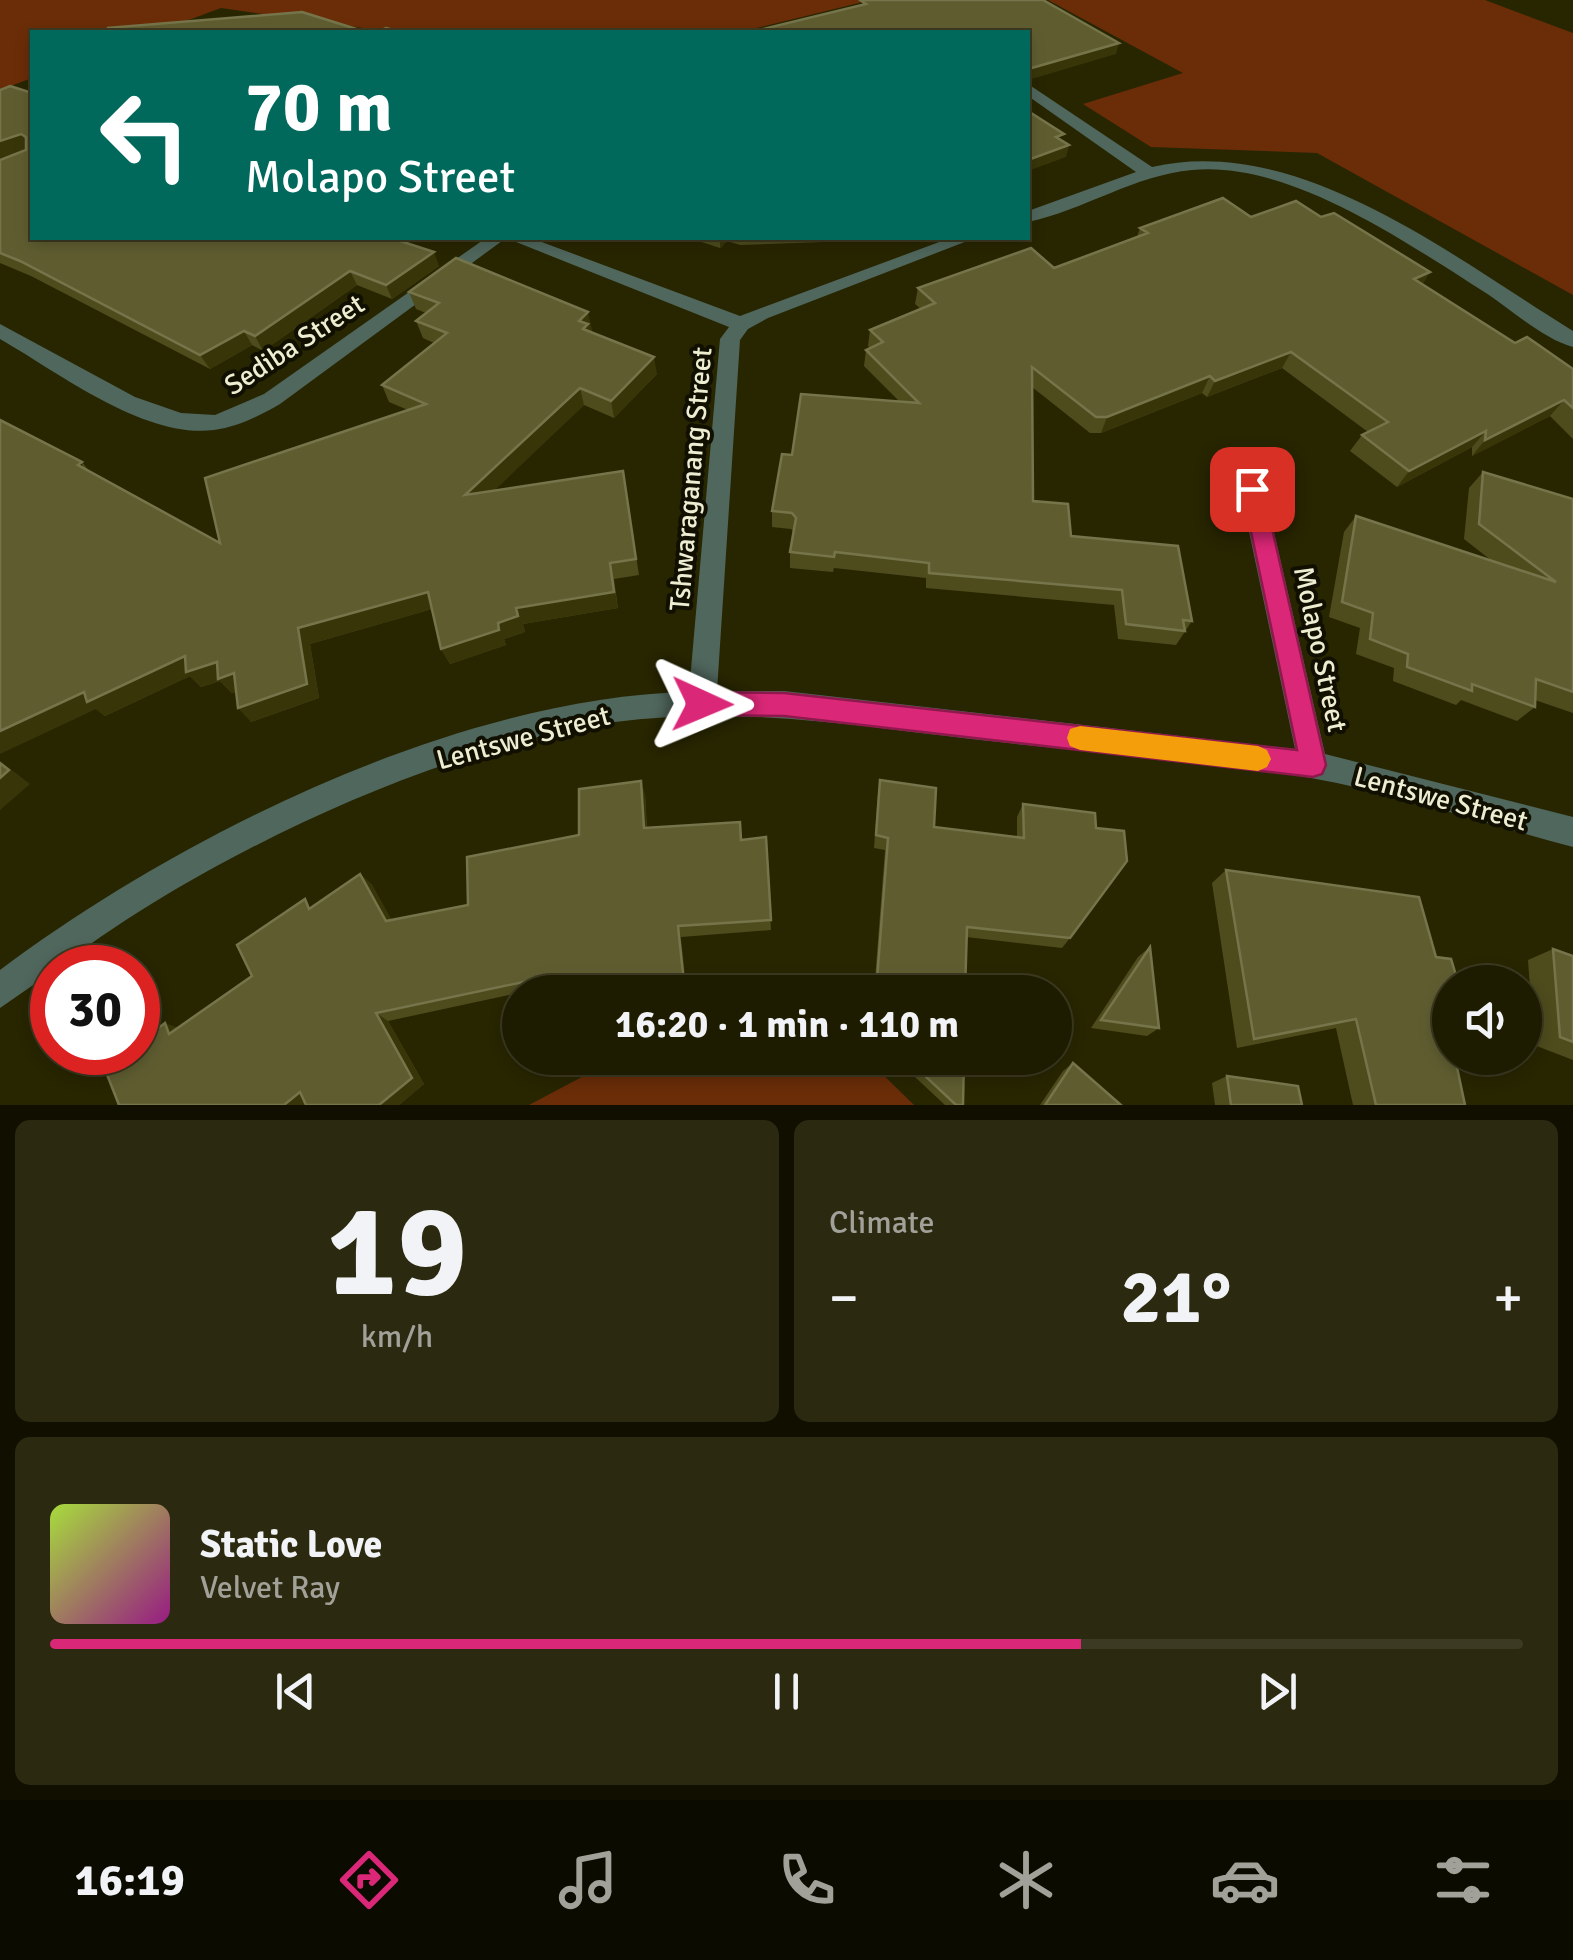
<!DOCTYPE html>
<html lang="en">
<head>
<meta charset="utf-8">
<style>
	body { margin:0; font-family:Signika,sans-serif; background:#2b290f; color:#f1f3f6; height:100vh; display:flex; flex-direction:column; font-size:38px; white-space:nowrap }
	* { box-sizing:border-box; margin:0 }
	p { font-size:32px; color:#a1a199 }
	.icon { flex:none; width:55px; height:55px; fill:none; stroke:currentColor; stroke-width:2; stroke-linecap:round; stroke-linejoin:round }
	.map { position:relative; height:1105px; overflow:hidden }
	.details { display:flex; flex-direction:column; gap:15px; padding:15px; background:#100f00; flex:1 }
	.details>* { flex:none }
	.banner { position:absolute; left:30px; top:30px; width:1000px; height:210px; border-radius:0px; box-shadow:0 5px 15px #0003,0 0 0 2px #3c3a22; background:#00695c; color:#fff; overflow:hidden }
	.tools { position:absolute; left:1432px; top:965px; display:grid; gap:20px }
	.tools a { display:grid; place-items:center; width:110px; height:110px; border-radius:50%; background:#1e1c00; box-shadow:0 5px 15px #0003,0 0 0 2px #3c3a22; font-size:50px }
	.speed { position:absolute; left:30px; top:945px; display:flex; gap:20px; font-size:50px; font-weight:700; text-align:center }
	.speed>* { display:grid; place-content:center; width:130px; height:130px; border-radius:50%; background:#1e1c00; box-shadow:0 5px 15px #0003,0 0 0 2px #3c3a22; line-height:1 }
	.speed .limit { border:15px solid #d22; background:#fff; color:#111 }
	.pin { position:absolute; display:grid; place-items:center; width:85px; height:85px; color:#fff; margin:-42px; border-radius:20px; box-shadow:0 5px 15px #0006 }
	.me { position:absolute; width:110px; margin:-55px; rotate:91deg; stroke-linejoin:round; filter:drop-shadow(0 0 8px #0008) }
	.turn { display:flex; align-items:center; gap:35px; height:210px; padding:0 50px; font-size:45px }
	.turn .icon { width:130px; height:130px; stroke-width:2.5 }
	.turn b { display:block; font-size:70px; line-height:85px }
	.big { font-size:75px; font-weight:700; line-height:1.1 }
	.details .widget { flex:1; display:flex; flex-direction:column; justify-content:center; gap:15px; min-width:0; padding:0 35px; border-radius:15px; background:#2b290f }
	.details .dial { align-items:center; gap:0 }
	.dial b { font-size:130px; line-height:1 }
	.song { display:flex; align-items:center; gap:30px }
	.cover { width:120px; height:120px; border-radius:15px; background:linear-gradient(135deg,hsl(80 70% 55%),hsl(310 70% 35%)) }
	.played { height:10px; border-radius:5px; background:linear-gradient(90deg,#db2777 70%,#3c3a22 70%) }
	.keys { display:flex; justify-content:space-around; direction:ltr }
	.heat { display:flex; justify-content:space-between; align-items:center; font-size:55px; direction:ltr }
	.details .tiles { flex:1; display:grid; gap:15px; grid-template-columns:1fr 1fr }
	.widget:last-child { grid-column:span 2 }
	.trip { position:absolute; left:502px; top:975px; width:570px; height:100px; border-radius:50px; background:#1e1c00; box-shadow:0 5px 15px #0003,0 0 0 2px #3c3a22; font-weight:700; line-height:100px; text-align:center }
	.tabs { display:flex; height:160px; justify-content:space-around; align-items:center; background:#0c0b00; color:#a1a199 }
	.tabs .icon { width:70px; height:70px }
	.tabs .active { color:#db2777 }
	.tabs b { font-size:45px; color:#f1f3f6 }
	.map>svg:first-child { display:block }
	.green { fill:#6a2d08 }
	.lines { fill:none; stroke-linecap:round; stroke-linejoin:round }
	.minor { fill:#50675d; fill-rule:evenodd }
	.wall { fill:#4e4c1d }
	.shaded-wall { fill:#383609 }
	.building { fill:#5f5d30; stroke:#75744a; stroke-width:2.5 }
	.route { fill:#db2777; stroke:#8e194d; stroke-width:2.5 }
	.slow { fill:#f59e0b }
	.labels { text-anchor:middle; stroke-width:8; stroke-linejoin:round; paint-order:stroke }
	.street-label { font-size:28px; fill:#ededd2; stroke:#100f00 }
</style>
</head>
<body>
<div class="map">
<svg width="1573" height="1105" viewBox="0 0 1573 1105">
	<rect width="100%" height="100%" fill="#282600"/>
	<!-- green -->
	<g class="green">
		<polygon points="0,0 871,0 740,32 392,32 221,8 156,32 32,32 32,78 0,90"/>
		<polygon points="1048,0 1485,0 1573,33 1573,295 1317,153 1151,147 1083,104 1183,73"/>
		<polygon points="730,1058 866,1058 914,1105 529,1105 595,1070"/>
	</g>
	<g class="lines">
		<!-- minor -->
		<g class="minor">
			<path d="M 1028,84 L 1152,167 C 1299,133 1454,258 1573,331 L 1573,347 C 1544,339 1514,312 1489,295 C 1410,245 1290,160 1192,170 C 1135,175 1084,210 1028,222 L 1028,211 L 1136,172 L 1028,96 Z"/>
			<path d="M 486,238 L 531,238 L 740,316 L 950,238 L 975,238 L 768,318 L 748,329 L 740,340 L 717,691 L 784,691 L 1295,749 L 1240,489 L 1252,480 L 1264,489 L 1325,754 L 1573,817 L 1573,847 C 1489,825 1395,793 1311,778 C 1199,759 1084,752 971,739 C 853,725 734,706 615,722 C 437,746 200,859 58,968 L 52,968 L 52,972 L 0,1008 L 0,970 C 181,834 460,697 689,692 L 720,339 L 729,327 L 506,238 L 280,404 C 259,416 238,427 214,430 C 144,439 58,372 0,339 L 0,324 L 135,397 L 181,413 L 215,415 L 264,394 Z"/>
		</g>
	</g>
	<!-- wall -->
	<g class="wall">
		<polygon points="0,90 439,266 392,299 357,285 263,351 252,345 210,369 31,276 0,263 0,160 26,150"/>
		<polygon points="1251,217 1423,284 1515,343 1573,369 1573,439 1550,416 1472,456 1472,447 1397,487 1350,451 1362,435 1368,432 1282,368 1207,397 1202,393 1101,433 1090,433 1032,387 1033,501 1071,536 1192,621 1176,645 1118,639 1114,605 926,588 926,578 834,568 833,572 790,568 790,552 794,532 791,529 772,527 772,511 792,455 899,401 864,366 866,350 870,348 868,346 870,330 921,309 915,304 918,288 1054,268 1137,237 1140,228"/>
		<polygon points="689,238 823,238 823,242 740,245 727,241 720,248"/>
		<polygon points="409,292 592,330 590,332 657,374 614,418 584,405 494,490 623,471 639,575 614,579 618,608 523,624 525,632 504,639 506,645 450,664 441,649 432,609 310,644 319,698 251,722 236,692 232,693 220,681 201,687 190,676 105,716 96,709 82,462 89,471 220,543 408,410 389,402 382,385 434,343 423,338 416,321 426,313 416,309"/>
		<polygon points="1483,472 1573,499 1573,713 1535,700 1535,707 1517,721 1461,700 1456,705 1393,681 1394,668 1356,654 1360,628 1329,617 1344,532 1356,516 1492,561 1464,539 1469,488"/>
		<polygon points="880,780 934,827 1017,837 1017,817 1023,804 1070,938 1062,948 966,937 965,992 874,992 885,850 874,848 878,793"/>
		<polygon points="645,794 647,828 742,840 766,837 771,930 681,937 542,988 388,1021 424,1084 399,1105 119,1105 178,1028 252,976 314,906 360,874 372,885 391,920 468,905"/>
		<polygon points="1226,870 1450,1058 1513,1058 1514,1063 1488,1070 1457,1066 1465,1105 1353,1105 1336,1028 1237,1048 1212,883"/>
		<polygon points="1150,947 1159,1028 1147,1036 1091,1028 1138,957"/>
		<polygon points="1553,949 1573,956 1573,1060 1534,1045 1528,960"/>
		<polygon points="905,1058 964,1058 963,1105 945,1105 901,1064"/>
		<polygon points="1073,1063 1121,1105 1040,1105 1063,1071"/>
		<polygon points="1227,1076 1302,1105 1215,1105 1212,1083"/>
	</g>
	<!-- shaded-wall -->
	<g class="shaded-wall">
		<polygon points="1119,43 1116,54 1028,80 1028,69"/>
		<polygon points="21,134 31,148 0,159 0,141"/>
		<polygon points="1069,145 1066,157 1028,171 1028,160"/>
		<polygon points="720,238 727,238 727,241 720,248"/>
		<polygon points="434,252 439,266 392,299 386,285"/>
		<polygon points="350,271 357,285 263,351 255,336"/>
		<polygon points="1430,272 1420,289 1414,279"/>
		<polygon points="588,312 592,330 582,338 579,321"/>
		<polygon points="244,331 252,345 210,369 200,355"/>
		<polygon points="1291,352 1282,368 1207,397 1215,381"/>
		<polygon points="654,357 657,374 614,418 611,401"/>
		<polygon points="1210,376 1202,393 1101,433 1107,417"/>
		<polygon points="580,388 584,405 472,512 465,495"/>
		<polygon points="1564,400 1550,416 1472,456 1485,440"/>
		<polygon points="1486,431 1472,447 1397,487 1409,471"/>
		<polygon points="610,563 618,608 523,624 525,632 504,639 506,645 450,664 441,649 516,608"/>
		<polygon points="428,592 436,608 310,644 319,698 251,722 238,708 298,628"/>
		<polygon points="185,656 217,662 234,673 248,688 232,693 220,681 201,687 190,676 105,716 96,709 0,754 0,731 84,692"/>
		<polygon points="0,761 30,784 0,810"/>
		<polygon points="641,781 645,794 647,840 644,828"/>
		<polygon points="360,874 372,885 398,931 386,921"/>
		<polygon points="678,926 681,937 687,992 685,992"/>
		<polygon points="376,1013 388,1021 424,1084 399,1105 379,1105"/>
		<polygon points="165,1023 184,1030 169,1034"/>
		<polygon points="300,1092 307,1105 284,1105"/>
	</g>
	<!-- building -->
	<g class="building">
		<polygon points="860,0 1043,0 1119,43 1028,69 1028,32 751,32 866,4"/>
		<polygon points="302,12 366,32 120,32 107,28"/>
		<polygon points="386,28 401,32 377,32"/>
		<polygon points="10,86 32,93 32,238 391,238 434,252 386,285 350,271 255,336 244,331 200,355 20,261 0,253 0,160 26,150 26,137 21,134 0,141 0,90"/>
		<polygon points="1028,111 1064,134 1056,137 1069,145 1028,160"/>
		<polygon points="1223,198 1251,217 1296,201 1321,217 1334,213 1430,272 1414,279 1515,343 1527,337 1573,369 1573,408 1564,400 1485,440 1486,431 1409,471 1362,435 1388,422 1291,352 1215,381 1210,376 1107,417 1096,417 1032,367 1033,501 1068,504 1071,536 1178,546 1192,621 1183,620 1185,631 1126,624 1122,590 929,573 929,563 835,552 834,557 790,552 796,518 792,513 772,511 782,454 792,455 801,394 919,403 866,350 883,342 870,330 935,303 918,288 1031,248 1054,268 1148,233 1140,228"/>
		<polygon points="456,258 588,312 579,321 588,324 583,329 654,357 611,401 580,388 465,495 623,471 636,559 610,563 614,592 516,608 518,616 498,623 499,630 441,649 428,592 298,628 307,684 238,708 234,673 218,679 217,662 186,672 185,656 87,702 84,692 0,731 0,420 82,462 78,465 220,543 205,478 426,404 382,385 447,333 416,321 439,303 409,292"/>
		<polygon points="1483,472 1573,499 1573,692 1536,679 1535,707 1472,684 1472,691 1407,667 1408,654 1370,639 1373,613 1342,602 1356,516 1556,582 1479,524"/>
		<polygon points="0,763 9,770 0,778"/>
		<polygon points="880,780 936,788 934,827 1024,838 1023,804 1095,813 1096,828 1124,831 1127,861 1070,938 967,927 965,992 876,992 888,838 876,835"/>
		<polygon points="641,781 644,828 740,822 741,840 766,837 771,920 678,926 685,992 542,992 542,978 376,1013 412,1078 379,1105 306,1105 300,1092 284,1105 119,1105 104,1067 124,1052 138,1052 138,1043 165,1023 169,1034 252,976 237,945 305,899 309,909 360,874 386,921 468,905 467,857 579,835 579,789"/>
		<polygon points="1226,870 1419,897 1436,957 1451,959 1458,982 1450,982 1450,1058 1455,1058 1465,1105 1376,1105 1356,1019 1254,1039"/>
		<polygon points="1150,947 1159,1028 1101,1020"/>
		<polygon points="1553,949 1573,956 1573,1042 1560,1037"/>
		<polygon points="906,1058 964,1058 963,1105 956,1105"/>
		<polygon points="1475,1058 1513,1058 1514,1063"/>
		<polygon points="1073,1063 1121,1105 1045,1105"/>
		<polygon points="1227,1076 1298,1086 1302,1105 1231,1105"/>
	</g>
	<!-- route -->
	<polygon class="route" points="1252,481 1263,489 1326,765 1322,774 1313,777 784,716 702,715 693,712 689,704 693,696 702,692 784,693 1297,750 1242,489"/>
	<!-- slow -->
	<polygon class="slow" points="1080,726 1258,746 1267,750 1271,759 1267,767 1258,771 1080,750 1070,746 1067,738 1070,729"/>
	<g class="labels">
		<!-- street labels -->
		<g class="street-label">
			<text transform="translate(294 344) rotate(-33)" y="10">Sediba Street</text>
			<text transform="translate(690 479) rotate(-85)" y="10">Tshwaraganang Street</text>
			<text transform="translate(1321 649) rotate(78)" y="10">Molapo Street</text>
			<text transform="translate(523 737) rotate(-15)" y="10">Lentswe Street</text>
			<text transform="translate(1441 798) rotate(15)" y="10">Lentswe Street</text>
		</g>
	</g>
</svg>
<div class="tools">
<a><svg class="icon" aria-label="sound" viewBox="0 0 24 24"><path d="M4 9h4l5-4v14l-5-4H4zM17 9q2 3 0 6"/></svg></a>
</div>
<div class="speed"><div class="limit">30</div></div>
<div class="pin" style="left:1252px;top:489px;background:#d93025"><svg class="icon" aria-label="arrive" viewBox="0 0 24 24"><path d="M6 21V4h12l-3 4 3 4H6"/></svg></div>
<svg class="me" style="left:702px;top:704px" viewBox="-20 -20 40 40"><path d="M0-17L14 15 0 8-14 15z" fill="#db2777" stroke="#fff" stroke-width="4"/></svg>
<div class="trip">16:20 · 1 min · 110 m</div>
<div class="banner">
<div class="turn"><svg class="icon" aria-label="left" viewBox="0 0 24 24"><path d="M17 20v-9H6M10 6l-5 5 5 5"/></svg><div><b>70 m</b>Molapo Street</div></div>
</div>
</div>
<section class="details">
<div class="tiles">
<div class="widget dial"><b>19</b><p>km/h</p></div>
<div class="widget"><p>Climate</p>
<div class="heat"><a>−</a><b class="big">21°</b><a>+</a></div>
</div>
<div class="widget">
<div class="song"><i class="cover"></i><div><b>Static Love</b><p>Velvet Ray</p></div></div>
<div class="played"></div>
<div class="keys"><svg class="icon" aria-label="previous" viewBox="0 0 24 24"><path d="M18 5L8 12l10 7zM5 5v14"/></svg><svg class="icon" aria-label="pause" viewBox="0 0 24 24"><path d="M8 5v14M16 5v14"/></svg><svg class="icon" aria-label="next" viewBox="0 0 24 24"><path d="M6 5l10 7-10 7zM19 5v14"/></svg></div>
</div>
</div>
</section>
<nav class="tabs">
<b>16:19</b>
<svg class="icon active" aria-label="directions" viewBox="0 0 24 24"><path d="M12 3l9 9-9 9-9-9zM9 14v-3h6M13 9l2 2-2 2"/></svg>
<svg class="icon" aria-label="music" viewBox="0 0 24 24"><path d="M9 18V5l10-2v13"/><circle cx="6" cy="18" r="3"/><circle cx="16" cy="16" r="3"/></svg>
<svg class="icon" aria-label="phone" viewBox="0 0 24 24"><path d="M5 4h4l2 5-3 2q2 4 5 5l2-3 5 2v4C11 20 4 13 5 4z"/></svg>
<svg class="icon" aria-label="climate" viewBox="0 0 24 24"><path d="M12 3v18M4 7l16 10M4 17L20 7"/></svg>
<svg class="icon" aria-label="car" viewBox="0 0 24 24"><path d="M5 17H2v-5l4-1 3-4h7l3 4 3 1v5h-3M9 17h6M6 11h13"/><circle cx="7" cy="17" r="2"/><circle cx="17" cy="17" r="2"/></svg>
<svg class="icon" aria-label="filters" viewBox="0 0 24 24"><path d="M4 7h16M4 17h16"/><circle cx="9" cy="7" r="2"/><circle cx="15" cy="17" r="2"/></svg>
</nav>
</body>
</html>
